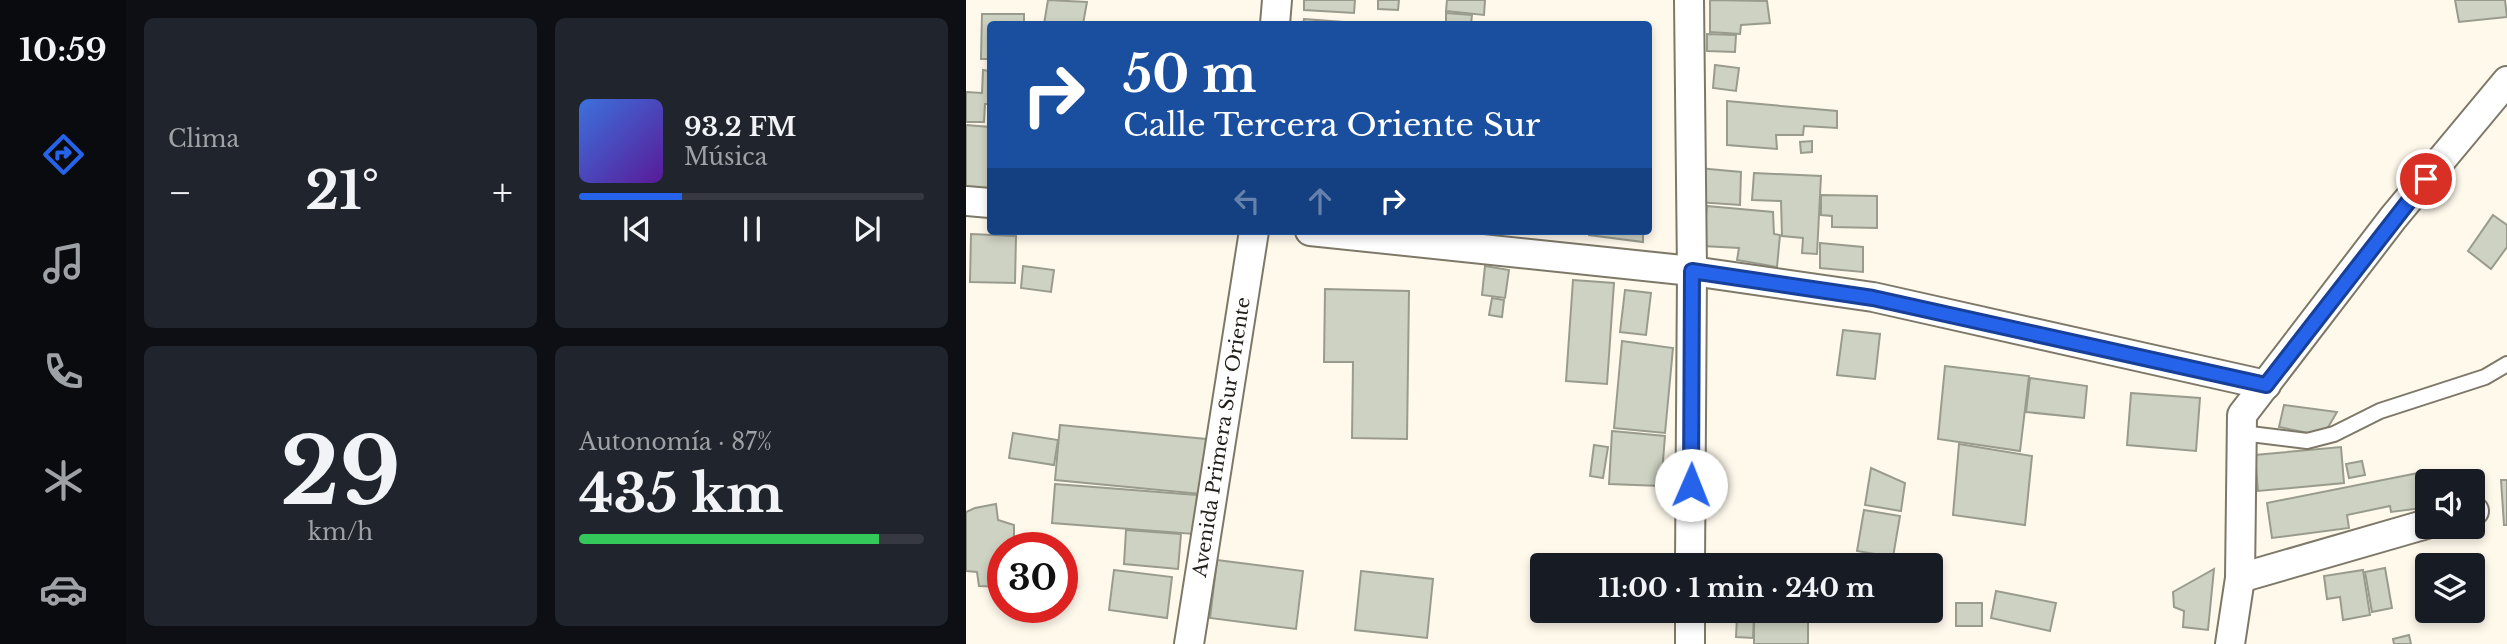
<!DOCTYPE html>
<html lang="es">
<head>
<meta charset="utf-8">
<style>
	body { margin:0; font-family:"Libre Baskerville",serif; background:#20242c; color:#f1f3f6; height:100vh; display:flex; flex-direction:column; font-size:26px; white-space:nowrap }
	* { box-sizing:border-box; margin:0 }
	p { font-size:23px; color:#9ea1a6 }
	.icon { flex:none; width:38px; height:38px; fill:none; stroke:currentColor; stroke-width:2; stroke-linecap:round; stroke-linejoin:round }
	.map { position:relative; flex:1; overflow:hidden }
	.panel { display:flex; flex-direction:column; gap:18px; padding:18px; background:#0d0f14; width:840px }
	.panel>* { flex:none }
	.hud { position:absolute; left:21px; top:21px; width:665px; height:214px; border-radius:7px; box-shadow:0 4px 10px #0003; background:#1a4fa0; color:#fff; overflow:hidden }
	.controls { position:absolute; left:1449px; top:469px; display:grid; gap:14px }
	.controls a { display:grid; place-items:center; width:70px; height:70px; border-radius:7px; background:#171b24; box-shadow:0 4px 10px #0003; font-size:35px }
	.speed { position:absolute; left:21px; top:532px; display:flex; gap:14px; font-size:35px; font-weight:700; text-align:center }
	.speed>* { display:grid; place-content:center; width:91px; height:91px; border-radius:50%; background:#171b24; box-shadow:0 4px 10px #0003; line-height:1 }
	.speed .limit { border:10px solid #d22; background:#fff; color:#111 }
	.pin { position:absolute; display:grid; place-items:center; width:60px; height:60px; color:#fff; margin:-30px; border:4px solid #fff; border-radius:50%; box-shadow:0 2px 7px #0007 }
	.me { position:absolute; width:77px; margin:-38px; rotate:1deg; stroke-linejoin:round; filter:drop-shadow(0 0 5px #0008) }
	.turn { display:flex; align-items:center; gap:24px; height:147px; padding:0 21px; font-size:32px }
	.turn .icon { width:91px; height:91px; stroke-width:2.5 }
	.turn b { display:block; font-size:49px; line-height:60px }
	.lanes { display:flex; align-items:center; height:66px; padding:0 21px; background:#0003; justify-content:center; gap:35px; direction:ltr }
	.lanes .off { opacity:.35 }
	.big { font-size:52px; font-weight:700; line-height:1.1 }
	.panel .tile { flex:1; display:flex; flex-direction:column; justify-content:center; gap:10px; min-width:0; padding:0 24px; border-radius:10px; background:#20242c }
	.panel .dial { align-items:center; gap:0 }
	.dial b { font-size:91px; line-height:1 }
	.song { display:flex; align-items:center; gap:21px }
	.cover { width:84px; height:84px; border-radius:10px; background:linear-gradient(135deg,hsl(220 70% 55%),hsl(270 70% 35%)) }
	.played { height:7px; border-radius:4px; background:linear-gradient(90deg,#2563eb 30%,#363941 30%) }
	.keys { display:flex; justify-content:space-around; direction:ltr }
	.heat { display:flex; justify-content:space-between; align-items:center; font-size:38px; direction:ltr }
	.charge { height:10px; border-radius:5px; background:linear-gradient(90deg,#34c759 87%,#363941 0) }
	.panel .tiles { flex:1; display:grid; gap:18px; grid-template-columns:repeat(2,1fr) }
	.trip { position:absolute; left:564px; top:553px; width:413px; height:70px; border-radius:7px; background:#171b24; box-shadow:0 4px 10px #0003; font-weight:700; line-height:70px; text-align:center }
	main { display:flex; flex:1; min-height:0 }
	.dock { display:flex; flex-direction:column; width:126px; justify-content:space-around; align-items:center; background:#090b0e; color:#9ea1a6 }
	.dock .icon { width:49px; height:49px }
	.dock .selected { color:#2563eb }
	.dock b { font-size:32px; color:#f1f3f6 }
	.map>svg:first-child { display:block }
	.building { fill:#ced2c2; stroke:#999c8d; stroke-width:2 }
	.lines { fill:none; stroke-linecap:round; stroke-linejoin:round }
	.service-casing { stroke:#7e7869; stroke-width:18 }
	.minor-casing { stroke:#7e7869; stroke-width:32 }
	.service { stroke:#fff; stroke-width:14 }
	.minor { stroke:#fff; stroke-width:28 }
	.route-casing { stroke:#184099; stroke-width:18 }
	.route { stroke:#2563eb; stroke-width:12 }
	.labels { text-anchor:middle; stroke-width:6; stroke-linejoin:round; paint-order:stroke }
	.street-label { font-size:19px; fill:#221f1a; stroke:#fff }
</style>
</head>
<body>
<main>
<nav class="dock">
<b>10:59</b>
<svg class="icon selected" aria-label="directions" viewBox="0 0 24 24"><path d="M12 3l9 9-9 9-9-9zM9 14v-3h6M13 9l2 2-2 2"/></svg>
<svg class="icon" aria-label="music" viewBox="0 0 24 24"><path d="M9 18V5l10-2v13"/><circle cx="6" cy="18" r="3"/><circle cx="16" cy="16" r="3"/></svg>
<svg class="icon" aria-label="phone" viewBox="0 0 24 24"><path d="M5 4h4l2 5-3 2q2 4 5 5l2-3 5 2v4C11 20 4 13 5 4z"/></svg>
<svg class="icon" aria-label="climate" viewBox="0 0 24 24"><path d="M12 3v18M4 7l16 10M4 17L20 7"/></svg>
<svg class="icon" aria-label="car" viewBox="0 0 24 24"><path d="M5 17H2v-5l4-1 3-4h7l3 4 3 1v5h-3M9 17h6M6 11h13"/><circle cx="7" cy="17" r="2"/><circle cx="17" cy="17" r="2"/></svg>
</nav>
<section class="panel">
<div class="tiles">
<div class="tile"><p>Clima</p>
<div class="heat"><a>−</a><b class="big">21°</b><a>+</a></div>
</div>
<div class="tile">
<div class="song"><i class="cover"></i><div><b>93.2 FM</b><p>Música</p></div></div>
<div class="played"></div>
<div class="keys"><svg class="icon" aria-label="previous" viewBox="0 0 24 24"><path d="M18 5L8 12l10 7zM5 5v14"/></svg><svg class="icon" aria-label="pause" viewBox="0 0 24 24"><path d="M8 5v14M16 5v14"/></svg><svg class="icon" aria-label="next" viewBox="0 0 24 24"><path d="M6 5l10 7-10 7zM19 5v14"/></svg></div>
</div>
<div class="tile dial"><b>29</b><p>km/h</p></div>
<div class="tile"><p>Autonomía · 87%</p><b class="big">435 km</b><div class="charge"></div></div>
</div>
</section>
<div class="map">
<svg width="1541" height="644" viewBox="0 0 1541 644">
	<rect width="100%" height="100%" fill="#fff9ec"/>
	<!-- building -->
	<g class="building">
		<polygon points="82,0 121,2 117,24 78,24"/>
		<polygon points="338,0 389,0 388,13 338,10"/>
		<polygon points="412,0 433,0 432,10 412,9"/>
		<polygon points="481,0 519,0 518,15 480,11"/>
		<polygon points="744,0 801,1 804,23 775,25 774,34 744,32"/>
		<polygon points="1489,0 1539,0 1541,17 1493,22"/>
		<polygon points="480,13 506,15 505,24 480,24"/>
		<polygon points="16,14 58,14 58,24 24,24 24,59 15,59"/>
		<polygon points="338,19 377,22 377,24 337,24"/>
		<polygon points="404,22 448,24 404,24"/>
		<polygon points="741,34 770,35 769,52 741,51"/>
		<polygon points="749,65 773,68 770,91 747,88"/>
		<polygon points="17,70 24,71 24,104 19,104 18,122 0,122 0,92 16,93"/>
		<polygon points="761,101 871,111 871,128 838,126 837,135 810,135 811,149 761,145"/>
		<polygon points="0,125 24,127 24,193 0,192"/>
		<polygon points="846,141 846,152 835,153 834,142"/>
		<polygon points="732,168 775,172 774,205 731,202"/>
		<polygon points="788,173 855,176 851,254 836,253 837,238 816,236 815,201 786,200"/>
		<polygon points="855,195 911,196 911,228 866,227 866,216 855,215"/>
		<polygon points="741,206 807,212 808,234 814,235 811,267 771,260 773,248 737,246"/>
		<polygon points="1527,215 1541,225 1541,247 1525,269 1502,251"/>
		<polygon points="623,231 677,231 677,242 623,235"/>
		<polygon points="5,234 50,236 49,283 4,282"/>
		<polygon points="854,243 897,247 897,272 854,268"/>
		<polygon points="57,266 88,270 85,292 55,288"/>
		<polygon points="519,266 543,270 539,298 516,295"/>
		<polygon points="607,280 648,283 641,384 600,381"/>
		<polygon points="359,289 443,291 441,439 386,438 387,362 358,362"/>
		<polygon points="659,290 685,293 680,335 654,332"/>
		<polygon points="526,298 538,300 536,317 523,315"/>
		<polygon points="877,330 914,334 909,379 871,375"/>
		<polygon points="656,341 707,348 699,433 648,428"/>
		<polygon points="979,366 1063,376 1054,451 972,439"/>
		<polygon points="1064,378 1121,386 1118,418 1060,412"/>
		<polygon points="1165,393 1234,398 1230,451 1161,445"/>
		<polygon points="1318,405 1371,412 1357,436 1313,427"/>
		<polygon points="94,425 240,439 235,494 89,480"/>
		<polygon points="646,431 699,436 695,486 643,484"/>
		<polygon points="47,433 92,440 88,465 43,458"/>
		<polygon points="993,444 1066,456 1059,525 987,515"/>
		<polygon points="628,445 642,447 637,478 624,476"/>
		<polygon points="1375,447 1378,483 1292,491 1289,455"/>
		<polygon points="1396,461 1399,475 1383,478 1380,464"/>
		<polygon points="905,468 939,483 935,511 899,505"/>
		<polygon points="1462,471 1461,498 1455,499 1457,508 1425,512 1424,506 1381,515 1383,528 1306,538 1301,503"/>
		<polygon points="1535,480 1541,480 1541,525 1538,525"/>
		<polygon points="89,484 231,495 228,534 86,523"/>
		<polygon points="30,504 32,520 48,525 48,548 37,548 37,587 13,586 11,572 0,571 0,512 9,508"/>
		<polygon points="898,510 934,516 927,557 891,551"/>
		<polygon points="160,530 215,534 212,569 158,564"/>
		<polygon points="251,560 337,571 330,629 244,618"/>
		<polygon points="1419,568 1426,608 1406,612 1399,572"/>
		<polygon points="1248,569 1242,630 1217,627 1218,611 1208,607 1207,592"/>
		<polygon points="148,570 206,577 201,618 143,610"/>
		<polygon points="1397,570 1404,615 1377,620 1374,597 1361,599 1358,576"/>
		<polygon points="395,571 467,579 461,638 389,630"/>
		<rect x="964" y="571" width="7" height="33"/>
		<polygon points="1030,591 1090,603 1084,631 1025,618"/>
		<rect x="990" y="603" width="26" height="23"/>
		<polygon points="771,616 788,617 787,638 770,637"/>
		<rect x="788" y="622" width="54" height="22"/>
		<polygon points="1443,635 1445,644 1428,644 1427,639"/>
	</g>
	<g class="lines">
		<defs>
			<polyline id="service" points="1276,433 1341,441 1368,434 1414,411 1519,377 1541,364"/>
			<g id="minor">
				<polyline points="723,0 726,271 724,565"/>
				<polyline points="309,24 311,0"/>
				<polyline points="0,201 24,203"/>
				<polyline points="344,231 726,271 907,297 1300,385"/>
				<polyline points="1507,512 1508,511"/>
				<polyline points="1274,578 1461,524"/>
				<polyline points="223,644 288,231"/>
				<polyline points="724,644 724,611"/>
				<polyline points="1264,644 1274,578 1276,415 1427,218 1541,81"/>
			</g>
		</defs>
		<!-- service casing -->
		<use href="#service" class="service-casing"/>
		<!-- minor casing -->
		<use href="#minor" class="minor-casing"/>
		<!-- service -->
		<use href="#service" class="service"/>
		<!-- minor -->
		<use href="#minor" class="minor"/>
	</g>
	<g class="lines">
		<defs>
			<polyline id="route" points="725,485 726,271 907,298 1300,385 1460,179"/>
		</defs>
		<!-- route casing -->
		<use href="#route" class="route-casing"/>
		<!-- route -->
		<use href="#route" class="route"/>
	</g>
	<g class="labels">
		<!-- street labels -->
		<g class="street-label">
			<text transform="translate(255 437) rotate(-81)" y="7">Avenida Primera Sur Oriente</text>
		</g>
	</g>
</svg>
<div class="controls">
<a><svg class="icon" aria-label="sound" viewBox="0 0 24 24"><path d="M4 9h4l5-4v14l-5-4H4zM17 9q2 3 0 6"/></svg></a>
<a><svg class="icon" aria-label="layers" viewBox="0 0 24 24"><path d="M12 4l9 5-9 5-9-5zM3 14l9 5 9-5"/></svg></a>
</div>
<div class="speed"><div class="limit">30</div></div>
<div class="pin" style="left:1460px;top:179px;background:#d93025"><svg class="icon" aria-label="arrive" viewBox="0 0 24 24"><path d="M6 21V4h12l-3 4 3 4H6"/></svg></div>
<svg class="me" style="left:725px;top:485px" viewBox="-20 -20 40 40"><circle r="19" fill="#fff"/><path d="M0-13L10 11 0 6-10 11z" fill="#2563eb"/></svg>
<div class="trip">11:00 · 1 min · 240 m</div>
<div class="hud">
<div class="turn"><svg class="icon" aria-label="right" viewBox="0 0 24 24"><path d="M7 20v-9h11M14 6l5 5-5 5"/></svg><div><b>50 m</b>Calle Tercera Oriente Sur</div></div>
<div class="lanes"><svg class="icon off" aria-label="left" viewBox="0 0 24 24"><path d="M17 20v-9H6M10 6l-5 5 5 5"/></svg><svg class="icon off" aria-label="ahead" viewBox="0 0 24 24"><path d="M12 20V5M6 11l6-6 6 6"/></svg><svg class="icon" aria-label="right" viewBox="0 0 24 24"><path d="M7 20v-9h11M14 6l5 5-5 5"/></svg></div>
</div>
</div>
</main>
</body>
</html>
